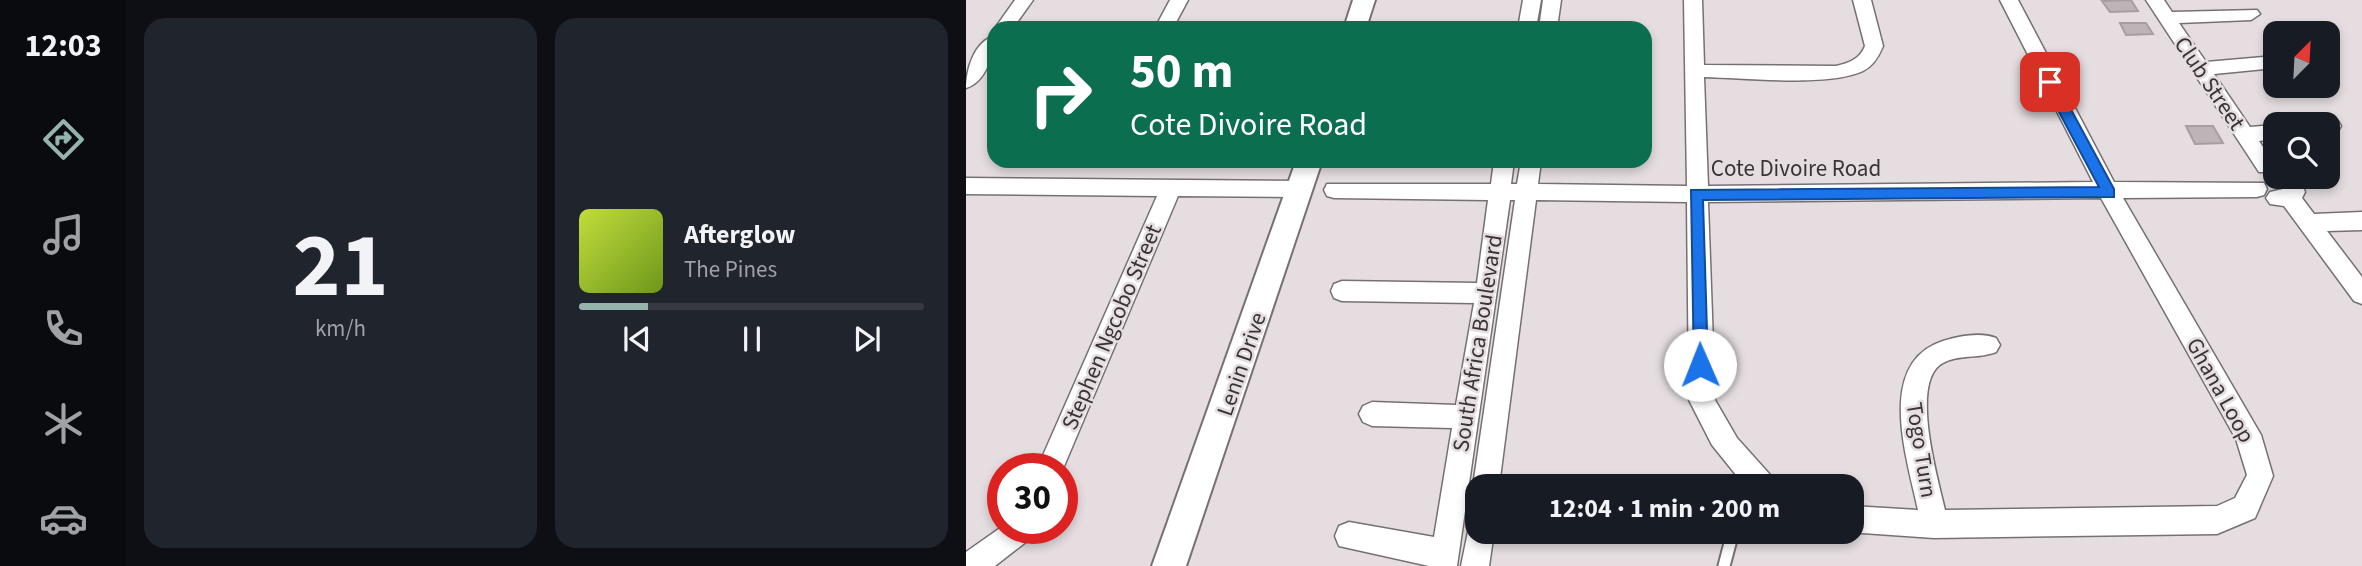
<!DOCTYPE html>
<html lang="en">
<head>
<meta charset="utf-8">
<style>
	body { margin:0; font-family:"Source Sans 3",sans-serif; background:#20242c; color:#f1f3f6; height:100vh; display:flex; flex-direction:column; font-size:26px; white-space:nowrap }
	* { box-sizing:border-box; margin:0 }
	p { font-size:23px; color:#9ea1a6 }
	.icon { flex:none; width:38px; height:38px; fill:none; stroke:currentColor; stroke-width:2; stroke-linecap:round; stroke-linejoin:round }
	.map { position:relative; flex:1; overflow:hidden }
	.drawer { display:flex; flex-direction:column; gap:18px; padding:18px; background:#0d0f14; width:840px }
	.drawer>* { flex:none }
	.banner { position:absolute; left:21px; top:21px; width:665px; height:147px; border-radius:21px; box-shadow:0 4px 10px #0003; background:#0b6e4f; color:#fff; overflow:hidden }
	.needle { width:46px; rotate:24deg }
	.fabs { position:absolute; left:1297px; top:21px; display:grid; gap:14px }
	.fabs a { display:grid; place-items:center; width:77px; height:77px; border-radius:14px; background:#171b24; box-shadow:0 4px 10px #0003; font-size:35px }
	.speed { position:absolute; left:21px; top:453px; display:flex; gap:14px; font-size:35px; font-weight:700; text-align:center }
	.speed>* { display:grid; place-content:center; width:91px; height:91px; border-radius:50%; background:#171b24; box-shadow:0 4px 10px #0003; line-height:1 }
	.speed .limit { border:10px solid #d22; background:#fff; color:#111 }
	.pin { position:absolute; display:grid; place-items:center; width:60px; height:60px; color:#fff; margin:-30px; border-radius:14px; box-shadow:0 4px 10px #0006 }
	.me { position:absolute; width:77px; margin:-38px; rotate:359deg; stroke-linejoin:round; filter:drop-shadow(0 0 5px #0008) }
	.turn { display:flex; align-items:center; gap:24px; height:147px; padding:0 28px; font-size:32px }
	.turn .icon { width:91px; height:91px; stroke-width:2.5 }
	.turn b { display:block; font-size:49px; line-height:60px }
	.drawer .widget { flex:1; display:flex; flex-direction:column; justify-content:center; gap:10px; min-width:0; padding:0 24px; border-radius:21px; background:#20242c }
	.drawer .dial { align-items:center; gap:0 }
	.dial b { font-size:91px; line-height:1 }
	.song { display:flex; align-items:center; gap:21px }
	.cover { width:84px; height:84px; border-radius:10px; background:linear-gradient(135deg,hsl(70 70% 55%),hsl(80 70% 35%)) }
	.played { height:7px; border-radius:4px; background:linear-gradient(90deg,#94b3ad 20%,#363941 20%) }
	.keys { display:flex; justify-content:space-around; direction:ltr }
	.drawer .tiles { flex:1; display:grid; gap:18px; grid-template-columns:repeat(2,1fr) }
	.trip { position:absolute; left:499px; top:474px; width:399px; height:70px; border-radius:21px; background:#171b24; box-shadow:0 4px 10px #0003; font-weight:700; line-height:70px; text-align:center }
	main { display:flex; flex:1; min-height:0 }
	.tab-bar { display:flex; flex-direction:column; width:126px; justify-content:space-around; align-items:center; background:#090b0e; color:#9ea1a6 }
	.tab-bar .icon { width:49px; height:49px }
	.tab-bar .active { color:#94b3ad }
	.tab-bar b { font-size:32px; color:#f1f3f6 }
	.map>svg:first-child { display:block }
	.building { fill:#bcb4b7; stroke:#a69ea1; stroke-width:2 }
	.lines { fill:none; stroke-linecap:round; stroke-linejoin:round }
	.service-casing { stroke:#777073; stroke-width:15 }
	.minor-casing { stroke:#777073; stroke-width:3 }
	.tertiary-casing { stroke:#777073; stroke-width:4 }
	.service { stroke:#fff; stroke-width:11 }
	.minor { fill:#fff; fill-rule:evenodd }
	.tertiary { fill:#fff; fill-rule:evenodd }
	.route { fill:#1a73e8; stroke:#114b97; stroke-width:2 }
	.labels { text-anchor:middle; stroke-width:5; stroke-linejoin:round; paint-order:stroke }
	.street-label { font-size:23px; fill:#383436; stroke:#e5dde0 }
</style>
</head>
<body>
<main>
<nav class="tab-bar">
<b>12:03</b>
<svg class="icon active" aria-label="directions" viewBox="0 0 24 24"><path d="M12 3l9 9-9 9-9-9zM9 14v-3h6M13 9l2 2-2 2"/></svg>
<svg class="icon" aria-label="music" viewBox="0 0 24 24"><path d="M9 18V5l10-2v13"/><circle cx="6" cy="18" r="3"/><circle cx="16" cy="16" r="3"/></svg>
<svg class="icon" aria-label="phone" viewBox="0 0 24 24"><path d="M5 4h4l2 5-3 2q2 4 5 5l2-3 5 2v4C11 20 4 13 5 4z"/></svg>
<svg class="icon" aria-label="climate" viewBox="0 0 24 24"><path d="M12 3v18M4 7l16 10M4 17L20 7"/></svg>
<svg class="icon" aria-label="car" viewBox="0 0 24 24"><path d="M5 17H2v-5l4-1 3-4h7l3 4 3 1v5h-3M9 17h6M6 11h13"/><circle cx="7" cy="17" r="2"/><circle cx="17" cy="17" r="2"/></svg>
</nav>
<section class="drawer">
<div class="tiles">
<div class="widget dial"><b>21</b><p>km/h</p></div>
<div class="widget">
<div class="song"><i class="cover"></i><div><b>Afterglow</b><p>The Pines</p></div></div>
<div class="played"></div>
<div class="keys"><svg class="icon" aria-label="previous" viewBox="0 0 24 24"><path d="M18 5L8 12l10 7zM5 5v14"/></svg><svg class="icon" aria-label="pause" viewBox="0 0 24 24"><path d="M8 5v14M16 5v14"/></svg><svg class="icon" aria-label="next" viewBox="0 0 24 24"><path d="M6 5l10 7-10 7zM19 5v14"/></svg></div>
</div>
</div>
</section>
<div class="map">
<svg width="1396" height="566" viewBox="0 0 1396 566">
	<rect width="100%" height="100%" fill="#e5dde0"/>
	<!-- building -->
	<g class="building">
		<polygon points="1165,0 1172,11 1144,12 1136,1"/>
		<polygon points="1154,23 1180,23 1187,34 1160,35"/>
		<polygon points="1220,126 1247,126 1257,143 1229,144"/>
	</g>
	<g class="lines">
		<defs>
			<polyline id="service" points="758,566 767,532"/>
			<g id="minor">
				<polygon points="49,0 67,0 47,28 29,28"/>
				<polygon points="204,0 222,0 207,28 189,28"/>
				<polygon points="557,0 575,0 570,28 552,28"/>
				<polygon points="577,0 595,0 591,28 573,28"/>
				<path d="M 718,0 L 736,0 L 738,65 L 870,66 C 883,63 894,59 899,46 L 887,0 L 905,0 L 917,46 C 913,56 907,66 897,71 C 863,87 778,78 738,77 L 742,186 L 1127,182 L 1034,0 L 1052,0 L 1148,182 L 1298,183 L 1301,189 L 1298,195 L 1291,197 L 1157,198 L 1295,435 L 1307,476 L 1289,518 L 1251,534 L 968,538 L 882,532 L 886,532 L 886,506 L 952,510 C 941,458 909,363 977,341 C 993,336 1015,332 1030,338 L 1034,345 L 1030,352 C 1013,359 993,354 977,363 C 943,381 972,479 979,510 L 1251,506 L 1269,498 L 1281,475 L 1270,439 L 1135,198 L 742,202 L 749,400 L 771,438 L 806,477 L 810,486 L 779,486 L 746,445 L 723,400 L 721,202 L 570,200 L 533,486 L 511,486 L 511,495 L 507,486 L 549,200 L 544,200 L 491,566 L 463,566 L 373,546 L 369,536 L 373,526 L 383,522 L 468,537 L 486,428 L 406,426 L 397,422 L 393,414 L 397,406 L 406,402 L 490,405 L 508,303 L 376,301 L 368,298 L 365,291 L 368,284 L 376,281 L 511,283 L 522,200 L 368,198 L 361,196 L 358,190 L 361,184 L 525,184 L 528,161 L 548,161 L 545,184 L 551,184 L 555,161 L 575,161 L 572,184 L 721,186 Z"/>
				<polygon points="1180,0 1198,0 1206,12 1291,10 1294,14 1285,20 1213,23 1240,62 1309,56 1309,68 1248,74 1284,127 1309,125 1309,139 1293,141 1309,165 1307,172 1293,172"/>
				<path d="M 28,36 C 28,54 20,82 0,88 C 0,70 8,42 28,36 Z"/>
				<polygon points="1362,119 1372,121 1375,126 1372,131 1362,133 1362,124 1353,124"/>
				<polygon points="1313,177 1333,177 1339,192 1336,198 1348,214 1396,212 1396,230 1361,231 1396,277 1396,304 1388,301 1318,206 1304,204 1300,198 1304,192 1317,189"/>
				<polygon points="0,178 334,181 341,183 344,189 341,195 334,197 212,196 96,471 71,469 191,196 0,194"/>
				<polygon points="511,519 511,532 528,532 523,566 495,566 504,522"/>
				<polygon points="37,526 69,528 65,538 29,566 0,566 0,552"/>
			</g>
			<g id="tertiary">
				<polygon points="387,0 409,0 400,28 378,28"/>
				<polygon points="330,161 356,161 220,566 186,566"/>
			</g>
		</defs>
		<!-- service casing -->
		<use href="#service" class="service-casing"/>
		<!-- minor casing -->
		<use href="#minor" class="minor-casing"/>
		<!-- tertiary casing -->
		<use href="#tertiary" class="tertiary-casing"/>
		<!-- service -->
		<use href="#service" class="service"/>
		<!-- minor -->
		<use href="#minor" class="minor"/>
		<!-- tertiary -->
		<use href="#tertiary" class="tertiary"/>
	</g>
	<!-- route -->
	<polygon class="route" points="1084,77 1090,82 1148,189 1148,197 737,200 742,365 734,373 728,371 725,190 1133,187 1077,82"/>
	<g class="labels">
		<!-- street labels -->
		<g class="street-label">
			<text transform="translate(1244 83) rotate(56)" y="8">Club Street</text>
			<text x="830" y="176">Cote Divoire Road</text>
			<text transform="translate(145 327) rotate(-67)" y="8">Stephen Ngcobo Street</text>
			<text transform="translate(511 343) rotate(-81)" y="8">South Africa Boulevard</text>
			<text transform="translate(275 364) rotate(-71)" y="8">Lenin Drive</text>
			<text transform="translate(1255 390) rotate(61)" y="8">Ghana Loop</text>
			<text transform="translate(956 450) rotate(81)" y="8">Togo Turn</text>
		</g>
	</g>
</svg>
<div class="fabs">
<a><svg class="needle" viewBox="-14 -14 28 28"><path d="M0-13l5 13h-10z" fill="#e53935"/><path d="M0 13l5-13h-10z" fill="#9ea1a6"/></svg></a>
<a><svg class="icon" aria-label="search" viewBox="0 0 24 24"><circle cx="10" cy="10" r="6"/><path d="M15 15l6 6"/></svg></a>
</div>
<div class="speed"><div class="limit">30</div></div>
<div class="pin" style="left:1084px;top:82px;background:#d93025"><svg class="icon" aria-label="arrive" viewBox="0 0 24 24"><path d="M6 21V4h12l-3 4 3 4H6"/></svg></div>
<svg class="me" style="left:734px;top:365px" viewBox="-20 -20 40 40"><circle r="19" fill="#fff"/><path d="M0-13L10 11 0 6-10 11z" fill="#1a73e8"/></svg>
<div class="trip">12:04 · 1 min · 200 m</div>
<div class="banner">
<div class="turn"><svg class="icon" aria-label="right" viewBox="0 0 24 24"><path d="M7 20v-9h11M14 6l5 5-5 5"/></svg><div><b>50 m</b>Cote Divoire Road</div></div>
</div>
</div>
</main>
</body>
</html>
